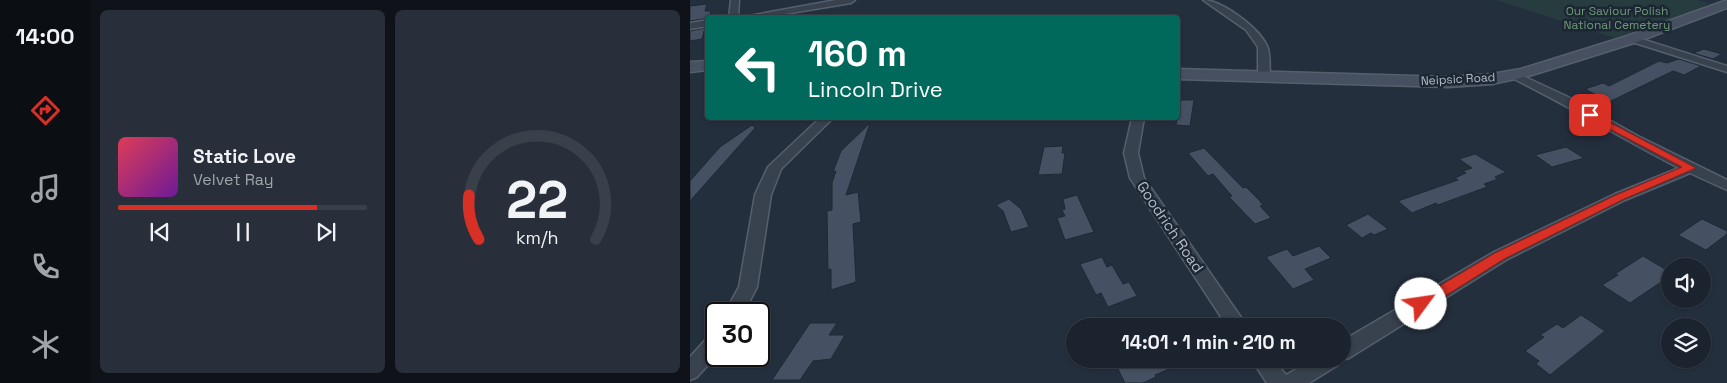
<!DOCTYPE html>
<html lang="en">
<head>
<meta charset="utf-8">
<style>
	body { margin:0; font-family:"Space Grotesk",sans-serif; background:#282f3a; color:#f1f3f6; height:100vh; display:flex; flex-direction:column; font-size:19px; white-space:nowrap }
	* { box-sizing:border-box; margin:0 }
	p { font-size:16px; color:#a0a4aa }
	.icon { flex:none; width:28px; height:28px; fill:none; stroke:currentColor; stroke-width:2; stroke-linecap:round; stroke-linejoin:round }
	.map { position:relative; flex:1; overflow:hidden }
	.sheet { display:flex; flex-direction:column; gap:10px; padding:10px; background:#0f1319; width:600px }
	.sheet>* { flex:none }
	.banner { position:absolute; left:15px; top:15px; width:475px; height:105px; border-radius:5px; box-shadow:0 1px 4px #0004,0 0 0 1px #39404a; background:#00695c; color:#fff; overflow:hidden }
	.controls { position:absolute; left:971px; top:258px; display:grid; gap:10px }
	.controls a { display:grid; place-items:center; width:50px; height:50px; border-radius:50%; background:#1b232e; box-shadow:0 1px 4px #0004,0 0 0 1px #39404a; font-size:25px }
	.speed { position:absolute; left:15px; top:302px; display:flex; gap:10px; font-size:25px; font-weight:700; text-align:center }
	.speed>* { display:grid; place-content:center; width:65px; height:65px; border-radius:50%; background:#1b232e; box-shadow:0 1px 4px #0004,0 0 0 1px #39404a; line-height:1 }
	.speed .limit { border:2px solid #111; border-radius:8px; background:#fff; color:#111 }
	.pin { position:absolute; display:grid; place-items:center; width:42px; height:42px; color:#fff; margin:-21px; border-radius:10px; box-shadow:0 2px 8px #0006 }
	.me { position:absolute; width:55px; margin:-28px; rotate:59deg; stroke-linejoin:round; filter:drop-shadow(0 0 4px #0008) }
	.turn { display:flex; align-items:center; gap:18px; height:105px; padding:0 20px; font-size:22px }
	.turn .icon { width:65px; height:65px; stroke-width:2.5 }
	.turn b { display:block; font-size:35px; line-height:42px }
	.sheet .tile { flex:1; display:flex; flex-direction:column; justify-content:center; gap:8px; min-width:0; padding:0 18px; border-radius:8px; background:#282f3a }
	.sheet .dial { align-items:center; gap:0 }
	.dial svg { height:130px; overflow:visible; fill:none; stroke:#39404a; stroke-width:7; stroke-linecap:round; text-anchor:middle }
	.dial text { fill:#f1f3f6; stroke:none }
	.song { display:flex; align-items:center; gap:15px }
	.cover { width:60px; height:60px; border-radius:8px; background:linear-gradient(135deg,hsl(350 70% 55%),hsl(280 70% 35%)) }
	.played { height:5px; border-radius:2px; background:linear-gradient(90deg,#d93025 80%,#39404a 80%) }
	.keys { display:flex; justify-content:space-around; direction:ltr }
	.sheet .tiles { flex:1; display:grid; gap:10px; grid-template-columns:repeat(2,1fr) }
	.trip { position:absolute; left:376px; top:318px; width:285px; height:50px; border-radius:25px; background:#1b232e; box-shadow:0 1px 4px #0004,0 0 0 1px #39404a; font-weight:600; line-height:50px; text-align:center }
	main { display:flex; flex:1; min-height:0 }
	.tabs { display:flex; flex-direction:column; width:90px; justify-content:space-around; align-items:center; background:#0b0e12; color:#a0a4aa }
	.tabs .icon { width:35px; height:35px }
	.tabs .selected { color:#d93025 }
	.tabs b { font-size:22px; color:#f1f3f6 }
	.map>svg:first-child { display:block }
	.green { fill:#263c3f }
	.building { fill:#455162; stroke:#1f2835 }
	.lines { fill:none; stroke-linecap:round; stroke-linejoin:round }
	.street-casing { stroke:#565f6c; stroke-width:3 }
	.secondary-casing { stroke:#565f6c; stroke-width:3 }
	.street { fill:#38414e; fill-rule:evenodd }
	.secondary { fill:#465061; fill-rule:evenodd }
	.route { fill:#d93025; stroke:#8d1f18 }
	.labels { text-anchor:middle; stroke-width:5; stroke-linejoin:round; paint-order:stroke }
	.far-park-label { font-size:12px; fill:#6b9a76; stroke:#1d2633 }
	.far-street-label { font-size:12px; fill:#b4bcc9; stroke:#1d2633 }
	.street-label { font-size:15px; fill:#b4bcc9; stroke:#1d2633 }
</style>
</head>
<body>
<main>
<nav class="tabs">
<b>14:00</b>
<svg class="icon selected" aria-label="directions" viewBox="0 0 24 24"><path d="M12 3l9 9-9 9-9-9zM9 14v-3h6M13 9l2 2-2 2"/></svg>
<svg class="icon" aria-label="music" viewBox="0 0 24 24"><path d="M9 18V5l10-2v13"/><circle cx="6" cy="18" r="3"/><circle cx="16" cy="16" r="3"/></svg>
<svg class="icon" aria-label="phone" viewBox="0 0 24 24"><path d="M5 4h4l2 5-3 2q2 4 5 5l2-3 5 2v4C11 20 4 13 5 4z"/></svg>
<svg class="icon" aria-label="climate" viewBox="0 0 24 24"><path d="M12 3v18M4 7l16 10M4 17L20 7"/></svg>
</nav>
<section class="sheet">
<div class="tiles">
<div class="tile">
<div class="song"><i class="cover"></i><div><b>Static Love</b><p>Velvet Ray</p></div></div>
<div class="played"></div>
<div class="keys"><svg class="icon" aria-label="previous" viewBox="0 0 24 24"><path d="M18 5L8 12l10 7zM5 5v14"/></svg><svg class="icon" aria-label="pause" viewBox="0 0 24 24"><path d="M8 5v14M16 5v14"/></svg><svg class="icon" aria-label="next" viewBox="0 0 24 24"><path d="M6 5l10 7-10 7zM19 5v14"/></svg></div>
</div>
<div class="tile dial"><svg viewBox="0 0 100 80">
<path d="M14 69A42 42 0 1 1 86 69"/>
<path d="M14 69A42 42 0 0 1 8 42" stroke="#d93025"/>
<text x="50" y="56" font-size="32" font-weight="700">22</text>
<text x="50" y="72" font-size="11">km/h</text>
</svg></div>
</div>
</section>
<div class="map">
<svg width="1037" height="383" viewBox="0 0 1037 383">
	<rect width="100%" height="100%" fill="#242f3e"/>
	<!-- green -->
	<polygon class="green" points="806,0 1006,0 1019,3 1005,11 925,38"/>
	<!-- building -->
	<g class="building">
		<polygon points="17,4 15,11 21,11 19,18 0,21 0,6"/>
		<polygon points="15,28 12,39 0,41 0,31"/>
		<polygon points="1014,49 1032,54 1023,59 1003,53"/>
		<polygon points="989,59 1011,66 994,75 983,71 919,102 895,89 913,83 919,86 969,61 977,63"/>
		<polygon points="491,100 504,100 500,126 486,125"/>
		<polygon points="180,123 156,195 168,192 171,222 163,224 166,282 141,290 141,269 138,270 137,211 142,210 142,183 146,171 143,172 151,151"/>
		<polygon points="62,125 65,128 0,201 0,181 30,147"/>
		<polygon points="373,146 372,153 375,153 372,174 348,175 354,147"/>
		<polygon points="876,147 894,158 862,167 845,155"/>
		<polygon points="514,148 553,188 556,187 569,200 573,205 570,206 581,218 565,224 539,197 542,196 523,174 518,176 498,153"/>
		<polygon points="785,154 816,172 805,177 808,179 794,184 797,187 748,205 746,203 722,213 708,201 768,180 765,178 776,173 773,171 782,168 769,159"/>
		<polygon points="387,195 404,232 375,240 367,218 375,216 372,210 375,209 373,199"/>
		<polygon points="319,199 331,209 339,227 321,232 313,211 306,205"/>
		<polygon points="678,214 698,229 684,235 681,233 672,238 656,225"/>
		<polygon points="1012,219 1037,231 1037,234 1016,250 988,235"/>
		<polygon points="629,246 641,258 615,269 624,280 603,289 576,257 597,249 603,256"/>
		<polygon points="953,256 980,272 980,276 940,303 912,285 928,275 925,274"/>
		<polygon points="412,257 417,267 422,265 433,284 439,282 447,296 418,307 411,293 406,295 390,264"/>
		<polygon points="891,315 915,331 860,375 846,364 849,361 835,351 854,337 850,335 867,324 873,328"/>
		<polygon points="120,323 147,323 139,335 155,335 141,359 123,361 110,380 82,380"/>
		<polygon points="440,359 503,359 465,375 466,377 453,383 435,383 428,369 442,363"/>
	</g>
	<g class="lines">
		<defs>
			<g id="street">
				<polygon points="41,0 49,0 48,18 39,18"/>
				<polygon points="146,0 165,0 161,3 71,18 48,18"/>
				<path d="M 513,0 C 532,0 569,28 577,46 C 581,54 579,68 580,77 L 578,79 L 570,79 L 568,77 L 568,47 L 556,30 Z"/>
				<polygon points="18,20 18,26 0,29 0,23"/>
				<polygon points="942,36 1037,66 1037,72 939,41 939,37"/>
				<path d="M 824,72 L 876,96 L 948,136 L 1037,180 L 1037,190 L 1000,173 L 935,200 L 816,260 L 659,358 L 651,360 L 648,365 L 619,383 L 577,383 L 561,359 L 583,359 L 596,375 L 624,359 L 652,359 L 652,341 L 804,252 L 925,194 L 989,168 C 932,139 878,105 820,77 L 819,75 Z"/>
				<polygon points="130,118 143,118 91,169 81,195 67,287 53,314 34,314 49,287 65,195 78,167"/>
				<polygon points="442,118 454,118 448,153 454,178 557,326 537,326 440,178 434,153"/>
				<polygon points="26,334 26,356 7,377 0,380 0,357 19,336"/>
			</g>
			<g id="secondary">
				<polygon points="1037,0 1037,8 947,42 839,76 802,84 758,87 488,79 488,69 758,77 802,74 831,69 937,36"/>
				<polygon points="18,61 18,70 0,72 0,62"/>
			</g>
		</defs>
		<!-- street casing -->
		<use href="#street" class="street-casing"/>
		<!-- secondary casing -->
		<use href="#secondary" class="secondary-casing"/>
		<!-- street -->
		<use href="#street" class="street"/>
		<!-- secondary -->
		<use href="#secondary" class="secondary"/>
	</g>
	<!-- route -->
	<polygon class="route" points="900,112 1006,168 934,199 814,259 736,308 731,309 726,308 724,304 726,300 805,253 926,195 992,167 897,117 896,115"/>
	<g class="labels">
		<!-- far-park labels -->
		<g class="far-park-label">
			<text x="927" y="15">Our Saviour Polish<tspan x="927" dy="14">National Cemetery</tspan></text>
		</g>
		<!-- far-street labels -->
		<g class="far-street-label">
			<text transform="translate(768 79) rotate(-3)" y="4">Neipsic Road</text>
		</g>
		<!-- street labels -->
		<g class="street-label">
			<text transform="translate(480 227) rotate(56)" y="5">Goodrich Road</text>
		</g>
	</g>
</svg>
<div class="controls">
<a><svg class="icon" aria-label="sound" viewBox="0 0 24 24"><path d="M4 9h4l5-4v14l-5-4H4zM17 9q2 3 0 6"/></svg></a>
<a><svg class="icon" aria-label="layers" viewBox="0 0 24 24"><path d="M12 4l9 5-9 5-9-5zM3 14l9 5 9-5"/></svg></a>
</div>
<div class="speed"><div class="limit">30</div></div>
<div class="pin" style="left:900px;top:115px;background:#d93025"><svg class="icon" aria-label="arrive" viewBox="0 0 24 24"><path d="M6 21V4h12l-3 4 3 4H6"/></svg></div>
<svg class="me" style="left:731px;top:304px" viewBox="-20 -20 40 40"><circle r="19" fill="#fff"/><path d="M0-13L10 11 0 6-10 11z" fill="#d93025"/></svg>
<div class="trip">14:01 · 1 min · 210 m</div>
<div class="banner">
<div class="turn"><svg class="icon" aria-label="left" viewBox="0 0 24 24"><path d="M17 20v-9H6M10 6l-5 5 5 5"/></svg><div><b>160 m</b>Lincoln Drive</div></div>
</div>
</div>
</main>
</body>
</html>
